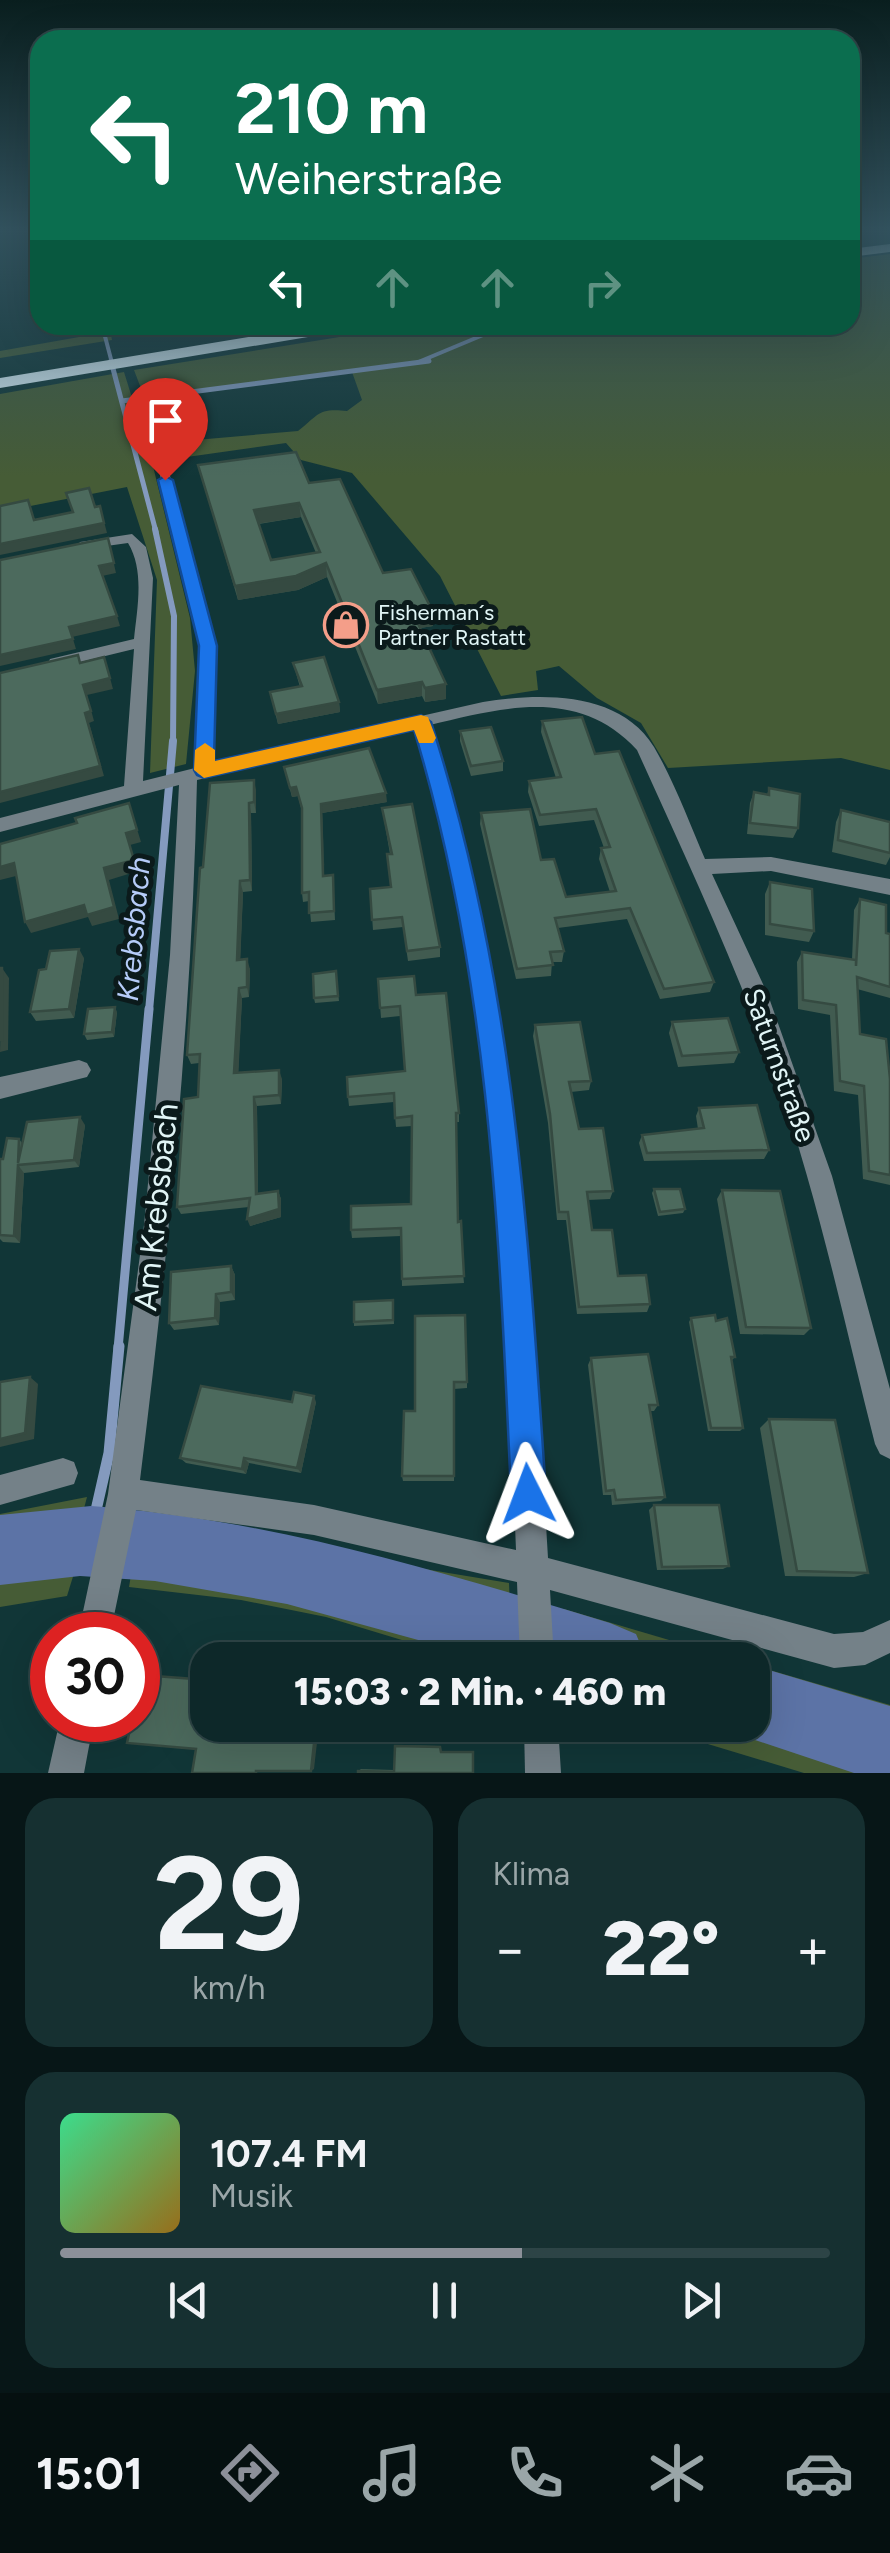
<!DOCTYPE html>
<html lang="de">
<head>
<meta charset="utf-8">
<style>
	body { margin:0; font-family:Figtree,sans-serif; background:#163031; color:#f1f3f6; height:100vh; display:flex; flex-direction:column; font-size:38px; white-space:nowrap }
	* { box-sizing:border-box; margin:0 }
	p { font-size:32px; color:#9aa6a8 }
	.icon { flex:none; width:55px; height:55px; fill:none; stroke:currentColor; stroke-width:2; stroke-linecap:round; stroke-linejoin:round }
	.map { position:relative; height:1773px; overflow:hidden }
	.sheet { display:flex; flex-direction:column; gap:25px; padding:25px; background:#071617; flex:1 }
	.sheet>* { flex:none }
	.banner { position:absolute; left:30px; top:30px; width:830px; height:305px; border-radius:30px; box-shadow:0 10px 40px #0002,0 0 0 2px #2d4446; background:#0b6e4f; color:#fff; overflow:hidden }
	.speed { position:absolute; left:30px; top:1612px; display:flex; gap:20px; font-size:50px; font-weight:700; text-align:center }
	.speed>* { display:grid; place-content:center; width:130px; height:130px; border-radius:50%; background:#0d2829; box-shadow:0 10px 40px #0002,0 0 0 2px #2d4446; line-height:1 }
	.speed .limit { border:15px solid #d22; background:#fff; color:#111 }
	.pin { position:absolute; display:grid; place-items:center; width:85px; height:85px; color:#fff; margin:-102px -42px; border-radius:50% 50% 50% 0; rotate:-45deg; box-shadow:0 0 10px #0007 }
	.pin .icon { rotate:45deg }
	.me { position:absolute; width:110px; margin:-55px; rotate:357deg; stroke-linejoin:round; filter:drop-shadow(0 0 8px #0008) }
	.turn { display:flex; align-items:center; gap:35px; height:210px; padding:0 40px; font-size:45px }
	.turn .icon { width:130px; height:130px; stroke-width:2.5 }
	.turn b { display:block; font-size:70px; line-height:85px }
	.lanes { display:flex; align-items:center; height:95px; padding:0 40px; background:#0003; justify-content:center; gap:50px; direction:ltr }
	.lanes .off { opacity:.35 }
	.big { font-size:75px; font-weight:800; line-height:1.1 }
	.sheet .widget { flex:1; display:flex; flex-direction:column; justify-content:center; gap:15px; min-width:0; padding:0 35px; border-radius:30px; background:#163031 }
	.sheet .dial { align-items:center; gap:0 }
	.dial b { font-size:130px; line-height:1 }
	.song { display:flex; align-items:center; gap:30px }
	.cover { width:120px; height:120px; border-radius:15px; background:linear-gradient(135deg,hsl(150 70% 55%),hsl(40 70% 35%)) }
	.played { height:10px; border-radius:5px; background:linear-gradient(90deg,#8c9099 60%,#2d4446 60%) }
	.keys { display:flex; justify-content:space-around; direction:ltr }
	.heat { display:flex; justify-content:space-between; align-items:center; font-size:55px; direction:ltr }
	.sheet .tiles { flex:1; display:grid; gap:25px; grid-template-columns:1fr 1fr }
	.widget:last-child { grid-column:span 2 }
	.trip { position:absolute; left:190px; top:1642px; width:580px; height:100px; border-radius:30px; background:#0d2829; box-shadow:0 10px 40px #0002,0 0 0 2px #2d4446; font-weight:800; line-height:100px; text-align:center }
	.menu { display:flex; height:160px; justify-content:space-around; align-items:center; background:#051010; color:#9aa6a8 }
	.menu .icon { width:70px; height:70px }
	.menu .selected { color:#8c9099 }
	.menu b { font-size:45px; color:#f1f3f6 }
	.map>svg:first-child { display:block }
	.green { fill:#465c36 }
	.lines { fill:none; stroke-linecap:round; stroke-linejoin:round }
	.stream-far5 { stroke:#849abe; stroke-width:4 }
	.stream-far4 { stroke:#849abe; stroke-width:5 }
	.stream-far3 { stroke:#849abe; stroke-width:6 }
	.stream-far2 { stroke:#849abe; stroke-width:8 }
	.stream-far1 { stroke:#849abe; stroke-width:9 }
	.stream { stroke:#849abe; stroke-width:11 }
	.river { fill:#5c73a6; fill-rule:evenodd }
	.street { fill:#748188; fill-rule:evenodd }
	.highway { fill:#ddf1fb; fill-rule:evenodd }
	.wall { fill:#415b50; fill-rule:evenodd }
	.shaded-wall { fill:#354a41 }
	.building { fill:#4c6a5d; stroke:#354a41; stroke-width:2.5; fill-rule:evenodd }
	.route { fill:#1a73e8; stroke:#114b97; stroke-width:2.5 }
	.slow { fill:#f59e0b }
	.labels { text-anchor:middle; stroke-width:10; stroke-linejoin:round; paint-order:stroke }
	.far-poi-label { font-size:22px; fill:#e1f5f6; stroke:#0b1a1b; text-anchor:start }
	.street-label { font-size:28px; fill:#e1f5f6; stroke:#0b1a1b }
	.water-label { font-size:30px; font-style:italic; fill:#b6ccf9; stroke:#0b1a1b }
	.near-street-label { font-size:32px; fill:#e1f5f6; stroke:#0b1a1b }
</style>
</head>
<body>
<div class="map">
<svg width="890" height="1773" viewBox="0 0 890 1773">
	<rect width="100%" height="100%" fill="#113637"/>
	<!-- green -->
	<g class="green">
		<path d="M 890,254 L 890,770 L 841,758 L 668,768 L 641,723 L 597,698 L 559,666 L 536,671 L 538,690 L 501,696 L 440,576 L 352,473 L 301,460 L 286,443 L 187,457 L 186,454 L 166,456 L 161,443 L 298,431 C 319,415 317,408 347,411 L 362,400 L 352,372 L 145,399 L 134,370 L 414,325 L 850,325 L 850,259 Z"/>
		<polygon points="95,325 109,325 112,340 0,358 0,351 96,334"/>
		<polygon points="124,372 152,462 190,618 195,671 186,764 150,773 157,580 127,487 0,512 0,394"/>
		<polygon points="87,1497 82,1516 63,1528 0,1536 0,1514"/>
		<polygon points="140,1522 509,1583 512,1660 450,1660 415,1644 326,1617 241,1600 129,1587"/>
		<polygon points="79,1557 67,1596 0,1607 0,1569"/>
		<polygon points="564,1609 737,1660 568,1660"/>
		<polygon points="753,1665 890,1705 890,1773 804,1773 645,1725 752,1725"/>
	</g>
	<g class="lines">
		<!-- stream-far5 -->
		<g class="stream-far5">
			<polyline points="102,325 112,363"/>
			<polyline points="416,363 507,325"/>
		</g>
		<!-- stream-far4 -->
		<g class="stream-far4">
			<polyline points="111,361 156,532"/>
			<polyline points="122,401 429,361"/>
		</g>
		<!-- stream-far3 -->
		<polyline class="stream-far3" points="155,529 174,616 173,744"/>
		<!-- stream-far2 -->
		<polyline class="stream-far2" points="149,1011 173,741"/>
		<!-- stream-far1 -->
		<polyline class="stream-far1" points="118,1349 149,1009"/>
		<!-- stream -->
		<polyline class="stream" points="89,1541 109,1453 119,1346"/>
		<!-- river -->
		<g class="river">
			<path d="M 91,1506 C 270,1519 439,1571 610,1623 L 636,1634 L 647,1660 L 491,1660 L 287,1604 L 155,1581 L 80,1576 L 0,1585 L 0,1515 Z"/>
			<polygon points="752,1665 890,1706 890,1773 854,1773 725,1730 723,1725 752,1725"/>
		</g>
		<!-- street -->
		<g class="street">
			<path d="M 156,458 L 166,461 L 216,646 L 213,763 L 483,702 C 539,693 619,690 654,747 C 674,781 689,822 705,859 L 771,857 L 890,879 L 890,895 L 771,871 L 712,874 L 768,995 L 832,1176 L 890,1389 L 890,1459 L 880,1454 L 875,1444 C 844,1322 818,1197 776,1078 C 736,965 686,858 637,750 C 579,687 504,707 430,725 C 452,800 473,876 488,953 C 525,1153 536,1356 548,1558 L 834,1634 L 863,1632 L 890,1620 L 890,1653 L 865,1665 L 834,1668 L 550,1590 L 554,1660 L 520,1660 L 517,1582 L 314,1535 L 136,1510 L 110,1635 L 78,1635 L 108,1494 L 144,1225 L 170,955 L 179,785 L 0,832 L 0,818 L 124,786 L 134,649 L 56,668 L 48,663 L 50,659 L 134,639 C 137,609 145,571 128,543 L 85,549 L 78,545 L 80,542 L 132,534 L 146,547 L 153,578 L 143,781 L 195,768 L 200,646 ZM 414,729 C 434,802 453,876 466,951 C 502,1148 508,1350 516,1550 L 314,1505 L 140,1480 C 169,1247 192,1015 197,780 Z"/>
			<polygon points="79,1060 87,1063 91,1070 87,1077 0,1099 0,1077"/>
			<polygon points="63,1458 74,1462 78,1473 74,1484 0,1505 0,1475"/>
			<polygon points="60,1720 94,1720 84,1773 48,1773"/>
			<polygon points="524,1725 558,1725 561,1773 525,1773"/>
		</g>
		<!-- highway -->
		<g class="highway">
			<polygon points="890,244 890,252 850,257 850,249"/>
			<polygon points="322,325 358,325 350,330 0,388 0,378"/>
		</g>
	</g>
	<!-- wall -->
	<g class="wall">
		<path d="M 198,465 L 309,483 L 383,573 L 433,612 L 433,626 L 420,628 L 446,699 L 425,702 L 422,696 L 378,704 L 327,577 L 298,590 L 238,600 ZM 301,517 L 316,553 L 271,560 L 259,524 Z"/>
		<polygon points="293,663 339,702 340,712 278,724 270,692 300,687"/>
		<polygon points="542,721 595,754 714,982 710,992 660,999 627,919 558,928 564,951 562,962 552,962 551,976 516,979 480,824 481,813 541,860 566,897 610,892 599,859 601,848 604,848 594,820 539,826 528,792 529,781 556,778 541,732"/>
		<polygon points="460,731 503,761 503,771 471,776 460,741"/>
		<polygon points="284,767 387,802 322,813 324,876 333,875 335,920 311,922 309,901 303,902 302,893 302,812 298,796 292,797"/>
		<polygon points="769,788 798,828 793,838 747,834 750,803 754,792 767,795"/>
		<polygon points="256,790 256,813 251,813 252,891 243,892 240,959 250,969 249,997 242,998 238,1073 282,1079 281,1104 257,1106 258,1194 278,1191 281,1199 281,1217 250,1226 249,1207 181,1214 177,1207 198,1097 199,1063 191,1064 187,1055 203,867"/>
		<polygon points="382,808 440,947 440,957 408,961 403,927 373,930 370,889 391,887 390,854"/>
		<polygon points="841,810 890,822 890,857 886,865 832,852 836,822"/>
		<polygon points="770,882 814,931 809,942 765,935 765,894"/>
		<polygon points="860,899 886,933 890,934 890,998 857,989 860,1034 890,1079 890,1185 863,1179 858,1095 834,1091 830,1015 798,1009 797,962 802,952 852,960 854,910"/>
		<polygon points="84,958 74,1018 36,1021 30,1012 46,969"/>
		<polygon points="336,971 339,1001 315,1003 314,998"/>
		<polygon points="378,979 416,995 459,1113 459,1122 456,1122 458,1222 464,1283 402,1286 401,1236 352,1238 351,1230 411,1204 412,1126 396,1127 394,1102 349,1106 348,1097 405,1071 400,1016 381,1018"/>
		<polygon points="117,1012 114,1037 87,1040 84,1034"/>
		<polygon points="672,1022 739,1052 734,1063 678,1067 669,1033"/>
		<polygon points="535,1025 591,1081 589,1090 571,1092 579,1129 613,1191 610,1199 588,1200 592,1230 618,1276 650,1304 647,1312 577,1314 566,1220 557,1220 548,1123 533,1036"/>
		<polygon points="699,1108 769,1150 764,1159 644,1161 639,1143 642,1135 698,1129 696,1116"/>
		<polygon points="85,1125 79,1167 24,1173 20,1243 3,1242 0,1239 0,1159 3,1159 19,1139 22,1143"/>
		<polygon points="654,1189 685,1209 683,1213 658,1216 652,1193"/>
		<polygon points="722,1190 811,1328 804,1335 740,1334 717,1199"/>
		<polygon points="231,1266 235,1275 235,1300 220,1302 219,1325 174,1330 169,1323"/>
		<polygon points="393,1300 394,1324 354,1326 354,1322"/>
		<polygon points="415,1316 467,1382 467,1388 454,1389 454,1481 403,1481 402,1476 415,1411"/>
		<polygon points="691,1318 716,1321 735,1357 731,1361 743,1428 740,1431 708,1431 689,1322"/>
		<polygon points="591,1358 658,1405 654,1411 650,1411 665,1497 661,1501 612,1505 611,1495 603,1495 588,1365"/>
		<polygon points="292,1402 316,1402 301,1473 249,1463 246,1474 186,1463 180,1458"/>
		<polygon points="769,1419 868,1573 854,1577 785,1576 760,1428"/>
		<polygon points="654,1505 729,1566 723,1569 657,1570 649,1510"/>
		<polygon points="396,1745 440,1746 441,1751 472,1751 473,1773 358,1771 361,1769 394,1770"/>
	</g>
	<!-- shaded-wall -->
	<g class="shaded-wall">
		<polygon points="299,503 301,517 256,524 254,510"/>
		<polygon points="100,506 107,533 0,555 0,544"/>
		<polygon points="108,538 116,573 102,576 99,566"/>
		<polygon points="326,563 327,577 298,590 238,600 235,586"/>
		<polygon points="433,612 433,626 414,629 414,615"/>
		<polygon points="117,616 120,626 72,637 69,627"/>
		<polygon points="73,639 76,649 0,666 0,655"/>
		<polygon points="110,678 113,689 87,695 94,721 89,723 104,776 0,803 0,792 83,685"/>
		<polygon points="422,682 422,696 378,704 377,690"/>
		<polygon points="446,684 446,699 425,702 425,688"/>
		<polygon points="339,702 340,712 278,724 276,714"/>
		<polygon points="254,780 256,790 256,813 254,802"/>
		<polygon points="296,787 298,796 292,797 290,788"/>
		<polygon points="386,793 387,802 322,813 325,884 321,804"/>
		<polygon points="129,803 141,842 130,845 138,871 109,880 119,919 92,926 88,917 31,933 25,922 104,868 126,833"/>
		<polygon points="249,803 251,813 252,891 250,880"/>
		<polygon points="14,863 20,875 0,880 0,867"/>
		<polygon points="240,881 243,892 240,969 237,960"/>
		<polygon points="79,949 84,958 74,1018 69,1009"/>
		<polygon points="247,959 250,969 249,997 247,987"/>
		<polygon points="2,968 9,978 8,1050 0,1052"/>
		<polygon points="239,988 242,998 238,1083 234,1073"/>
		<polygon points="115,1007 117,1012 114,1037 112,1032"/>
		<polygon points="279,1070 282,1079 281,1104 279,1095"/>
		<polygon points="254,1097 257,1106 258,1202 256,1194"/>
		<polygon points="80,1117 85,1125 79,1167 74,1160"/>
		<polygon points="18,1165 24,1173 20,1243 14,1236"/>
		<polygon points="278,1191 281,1199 281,1217 250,1226 247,1219"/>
		<polygon points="231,1266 235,1275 235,1300 231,1292"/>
		<polygon points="216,1294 220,1302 219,1325 215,1318"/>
		<polygon points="30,1377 38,1384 34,1439 0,1447 0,1439"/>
		<polygon points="314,1396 316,1402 301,1473 297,1468"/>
		<polygon points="244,1458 249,1463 246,1474 242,1469"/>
		<polygon points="316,1725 319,1725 314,1769 311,1771"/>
	</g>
	<!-- building -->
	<g class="building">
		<path d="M 296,452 L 309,483 L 340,479 L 383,573 L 411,569 L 433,612 L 414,615 L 446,684 L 425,688 L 422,682 L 377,690 L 326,563 L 296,576 L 235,586 L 198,465 ZM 299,503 L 320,552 L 271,560 L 254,510 Z"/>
		<polygon points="89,488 95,507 100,506 104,523 0,544 0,506 28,500 34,520 73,512 66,493"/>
		<polygon points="108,538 114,563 99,566 117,616 69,627 73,639 0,655 0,560"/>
		<polygon points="78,655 80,663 104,657 110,678 83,685 91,711 85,713 100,766 0,792 0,673"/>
		<polygon points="324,657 339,702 276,714 270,692 302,686 293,663"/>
		<polygon points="582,717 595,754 619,751 714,982 664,989 630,908 555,918 564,951 550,952 553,965 517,969 481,813 530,809 541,860 554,859 566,897 616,891 601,848 610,847 596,809 540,815 529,781 561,777 542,721"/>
		<polygon points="491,727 503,761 471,766 460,731"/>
		<polygon points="369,748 386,793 321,804 323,876 333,875 334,911 309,913 309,892 302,893 302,808 296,787 290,788 284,767"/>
		<polygon points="254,780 254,802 249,803 250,880 240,881 237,960 247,959 247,987 239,988 234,1073 279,1070 279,1095 254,1097 256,1194 278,1191 279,1209 247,1219 250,1198 177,1207 184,1099 198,1097 200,1054 187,1055 200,868 203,867 210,783"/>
		<polygon points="769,788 800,794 798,828 750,823 754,792 769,795"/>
		<polygon points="129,803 137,830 126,833 134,860 104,868 114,907 87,915 84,905 25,922 14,863 0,867 0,844 77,823 75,818"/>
		<polygon points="412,804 440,947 407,951 402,917 372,920 370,889 391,887 387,854 392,854 382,808"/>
		<polygon points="841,810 890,822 890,853 838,840"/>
		<polygon points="770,882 812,889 814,931 770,924"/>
		<polygon points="860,899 886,905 886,933 890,934 890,987 857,977 860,1034 886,1039 890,1079 890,1175 869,1171 864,1086 840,1081 836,1005 803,1000 802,952 856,960 856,966"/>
		<polygon points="79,949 69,1009 30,1012 39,970 46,969 50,951"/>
		<rect x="0" y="968" width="2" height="72"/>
		<polygon points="336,971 338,996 314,998 313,974"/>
		<polygon points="414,976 416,995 446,993 459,1113 456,1113 458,1222 461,1221 464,1276 402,1279 401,1228 351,1230 351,1206 411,1204 412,1116 395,1118 394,1093 348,1097 347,1077 405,1071 400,1006 380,1008 378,979"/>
		<polygon points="115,1007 112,1032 84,1034 88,1009"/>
		<polygon points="728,1018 739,1052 682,1056 672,1022"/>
		<polygon points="580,1022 591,1081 569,1082 579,1129 603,1128 613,1191 587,1192 592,1230 612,1230 618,1276 646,1275 650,1304 579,1307 568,1212 559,1212 550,1114 535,1025"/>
		<polygon points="757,1105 769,1150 647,1153 642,1135 704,1128 699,1108"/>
		<polygon points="80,1117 74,1160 18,1165 14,1236 0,1235 0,1159 3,1159 7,1138 19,1139 18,1163 27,1122"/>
		<polygon points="654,1189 680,1189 685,1209 660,1212"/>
		<polygon points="722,1190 780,1191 811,1328 746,1327"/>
		<polygon points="231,1266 231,1292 216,1294 215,1318 169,1323 171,1272"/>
		<polygon points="393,1300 393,1320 354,1322 354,1302"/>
		<polygon points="465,1315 467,1382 454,1382 454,1476 402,1476 404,1411 415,1411 415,1316"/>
		<polygon points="715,1315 716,1321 727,1318 735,1357 731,1357 743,1428 711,1428 691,1318"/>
		<polygon points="648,1354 658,1405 649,1405 665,1497 616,1500 614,1490 606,1491 591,1358"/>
		<polygon points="30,1377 25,1433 0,1439 0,1382"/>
		<polygon points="201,1386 292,1402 294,1392 314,1396 297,1468 244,1458 242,1469 180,1458"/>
		<polygon points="769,1419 835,1420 868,1573 797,1571"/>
		<polygon points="654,1505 719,1505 729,1566 662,1567"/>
		<polygon points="360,1648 400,1659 400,1660 359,1660"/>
		<polygon points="141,1675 208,1680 208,1725 316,1725 311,1771 256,1771 256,1773 192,1773 196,1749 127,1743 132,1720 138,1720 138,1692"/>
		<rect x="355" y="1725" width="43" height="7"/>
		<polygon points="395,1746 440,1747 441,1752 473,1752 473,1773 358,1773 358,1771 394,1772"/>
	</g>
	<!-- sky -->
	<linearGradient id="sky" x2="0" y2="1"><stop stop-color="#091e1e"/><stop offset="0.48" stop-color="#32525e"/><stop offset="1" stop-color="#32525e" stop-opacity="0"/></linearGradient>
	<rect width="890" height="477" fill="url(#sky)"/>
	<!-- route -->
	<path class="route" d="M 165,476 L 173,480 L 217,646 L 214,761 L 421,715 L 431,722 C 514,981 528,1225 546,1494 L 541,1506 L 528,1511 L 516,1506 L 511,1494 C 499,1233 490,981 414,730 L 204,778 L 197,775 L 194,770 L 199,646 L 158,480 Z"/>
	<!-- slow -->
	<polygon class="slow" points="421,715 428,717 436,738 433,743 419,743 414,730 204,778 194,770 195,750 205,743 215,750 215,761"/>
	<!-- icons -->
	<defs>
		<symbol id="shop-ring" viewBox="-11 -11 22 22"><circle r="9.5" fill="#0b1a1b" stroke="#f49e89" stroke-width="1.5"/><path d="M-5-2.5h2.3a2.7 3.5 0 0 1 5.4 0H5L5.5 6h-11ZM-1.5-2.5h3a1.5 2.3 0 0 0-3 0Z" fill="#f49e89"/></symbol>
	</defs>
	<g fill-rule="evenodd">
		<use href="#shop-ring" x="321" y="600" width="50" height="50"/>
	</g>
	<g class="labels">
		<!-- far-poi labels -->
		<g class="far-poi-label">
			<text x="378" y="620">Fisherman´s<tspan x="378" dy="25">Partner Rastatt</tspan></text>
		</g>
		<!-- street labels -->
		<g class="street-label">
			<text transform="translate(780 1065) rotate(70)" y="10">Saturnstraße</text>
		</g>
		<!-- water labels -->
		<g class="water-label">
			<text transform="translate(134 929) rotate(-85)" y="10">Krebsbach</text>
		</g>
		<!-- near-street labels -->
		<g class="near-street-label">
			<text transform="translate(156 1207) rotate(-84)" y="11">Am Krebsbach</text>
		</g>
	</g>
</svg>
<div class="speed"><div class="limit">30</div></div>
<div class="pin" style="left:165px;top:480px;background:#d93025"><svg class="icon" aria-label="arrive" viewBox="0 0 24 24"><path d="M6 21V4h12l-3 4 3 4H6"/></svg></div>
<svg class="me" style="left:528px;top:1494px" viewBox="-20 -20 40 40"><path d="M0-17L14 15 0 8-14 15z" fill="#1a73e8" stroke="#fff" stroke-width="4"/></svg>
<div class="trip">15:03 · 2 Min. · 460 m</div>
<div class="banner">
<div class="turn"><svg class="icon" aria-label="left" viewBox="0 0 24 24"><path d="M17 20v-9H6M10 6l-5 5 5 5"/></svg><div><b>210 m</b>Weiherstraße</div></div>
<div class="lanes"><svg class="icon" aria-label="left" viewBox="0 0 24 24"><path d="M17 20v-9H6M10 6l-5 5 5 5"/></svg><svg class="icon off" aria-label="ahead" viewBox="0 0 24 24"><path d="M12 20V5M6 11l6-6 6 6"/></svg><svg class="icon off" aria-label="ahead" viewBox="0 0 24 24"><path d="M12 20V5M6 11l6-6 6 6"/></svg><svg class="icon off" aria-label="right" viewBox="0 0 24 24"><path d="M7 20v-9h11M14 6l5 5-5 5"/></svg></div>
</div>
</div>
<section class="sheet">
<div class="tiles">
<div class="widget dial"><b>29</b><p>km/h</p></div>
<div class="widget"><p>Klima</p>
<div class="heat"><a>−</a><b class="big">22°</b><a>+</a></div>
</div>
<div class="widget">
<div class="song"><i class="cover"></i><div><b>107.4 FM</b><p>Musik</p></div></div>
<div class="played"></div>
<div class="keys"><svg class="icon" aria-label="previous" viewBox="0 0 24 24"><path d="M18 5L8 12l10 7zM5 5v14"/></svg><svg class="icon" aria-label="pause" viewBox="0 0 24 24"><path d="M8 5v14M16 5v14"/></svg><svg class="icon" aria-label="next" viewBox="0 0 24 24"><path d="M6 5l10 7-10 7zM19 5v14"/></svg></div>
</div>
</div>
</section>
<nav class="menu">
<b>15:01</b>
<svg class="icon selected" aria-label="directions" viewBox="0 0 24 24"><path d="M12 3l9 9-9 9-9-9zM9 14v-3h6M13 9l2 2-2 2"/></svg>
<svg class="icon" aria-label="music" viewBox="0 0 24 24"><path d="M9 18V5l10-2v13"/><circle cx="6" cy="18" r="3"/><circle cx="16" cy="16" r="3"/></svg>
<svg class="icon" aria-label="phone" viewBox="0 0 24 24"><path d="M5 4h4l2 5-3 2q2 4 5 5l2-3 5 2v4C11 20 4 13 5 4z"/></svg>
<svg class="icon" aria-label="climate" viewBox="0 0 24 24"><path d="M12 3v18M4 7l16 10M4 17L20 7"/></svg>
<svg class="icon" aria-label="car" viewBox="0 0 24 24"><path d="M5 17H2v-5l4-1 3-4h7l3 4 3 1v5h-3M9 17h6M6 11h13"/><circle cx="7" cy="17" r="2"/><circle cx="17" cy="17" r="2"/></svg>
</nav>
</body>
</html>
